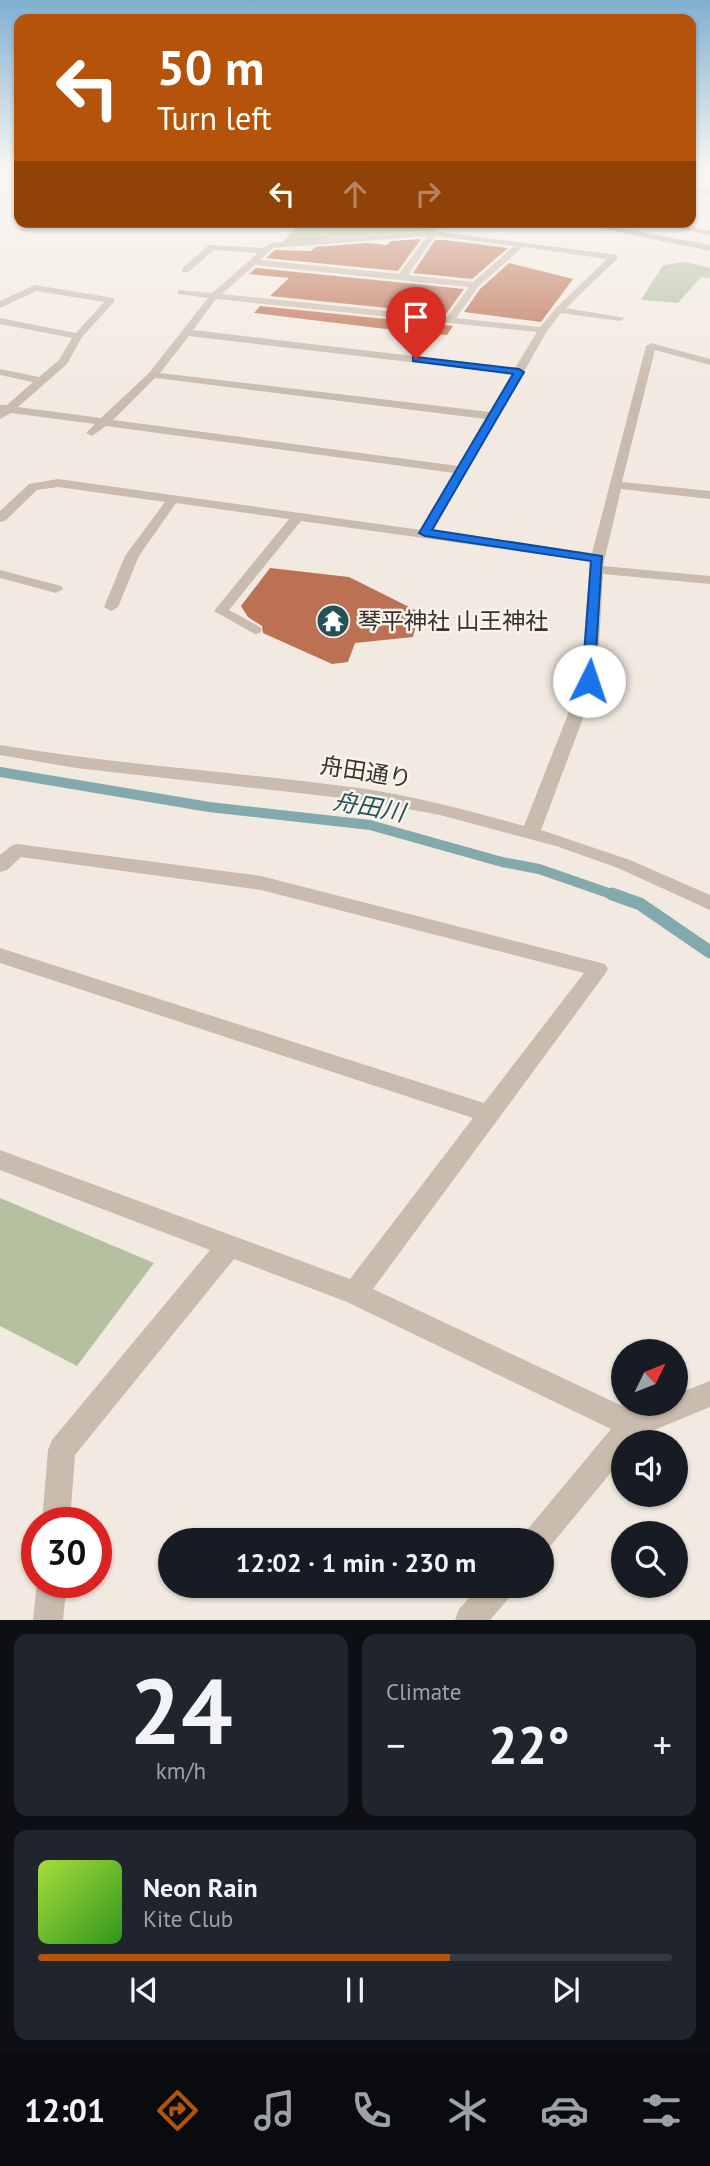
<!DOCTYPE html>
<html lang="en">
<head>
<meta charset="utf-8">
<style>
	body { margin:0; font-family:"PT Sans","Noto Sans JP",sans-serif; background:#20242c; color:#f1f3f6; height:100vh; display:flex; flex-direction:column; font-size:26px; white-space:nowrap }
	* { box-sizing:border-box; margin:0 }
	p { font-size:23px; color:#9ea1a6 }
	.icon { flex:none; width:38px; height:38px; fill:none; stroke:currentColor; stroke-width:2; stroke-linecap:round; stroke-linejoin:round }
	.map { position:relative; height:1620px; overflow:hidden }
	.panel { display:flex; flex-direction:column; gap:14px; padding:14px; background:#0d0f14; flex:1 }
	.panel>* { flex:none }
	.banner { position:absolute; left:14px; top:14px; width:682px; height:214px; border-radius:14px; box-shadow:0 2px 5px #0004; background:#b45309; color:#fff; overflow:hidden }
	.needle { width:46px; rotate:47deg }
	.tools { position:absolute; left:611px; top:1339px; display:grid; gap:14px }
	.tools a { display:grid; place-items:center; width:77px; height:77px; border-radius:50%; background:#171b24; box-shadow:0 2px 5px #0004; font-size:35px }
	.speed { position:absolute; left:21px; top:1507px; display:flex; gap:14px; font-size:35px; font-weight:700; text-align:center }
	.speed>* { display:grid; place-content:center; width:91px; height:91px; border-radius:50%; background:#171b24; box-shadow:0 2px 5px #0004; line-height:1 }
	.speed .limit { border:10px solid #d22; background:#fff; color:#111 }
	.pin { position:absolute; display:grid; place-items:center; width:60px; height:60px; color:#fff; margin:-72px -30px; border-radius:50% 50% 50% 0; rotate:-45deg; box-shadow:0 0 7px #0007 }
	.pin .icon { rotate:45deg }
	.me { position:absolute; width:77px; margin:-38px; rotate:4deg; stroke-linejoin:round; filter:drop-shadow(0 0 5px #0008) }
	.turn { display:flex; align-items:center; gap:24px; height:147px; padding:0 28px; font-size:32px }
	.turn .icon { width:91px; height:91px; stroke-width:2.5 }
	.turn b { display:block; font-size:49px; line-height:60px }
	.lanes { display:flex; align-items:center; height:66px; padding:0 28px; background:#0003; justify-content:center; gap:35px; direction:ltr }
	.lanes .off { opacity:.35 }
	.big { font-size:52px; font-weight:800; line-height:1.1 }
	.panel .widget { flex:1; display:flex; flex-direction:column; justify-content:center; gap:10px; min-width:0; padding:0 24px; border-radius:14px; background:#20242c }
	.panel .dial { align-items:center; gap:0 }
	.dial b { font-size:91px; line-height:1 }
	.song { display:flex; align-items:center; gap:21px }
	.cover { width:84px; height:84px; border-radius:10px; background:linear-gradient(135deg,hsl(80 70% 55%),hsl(110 70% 35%)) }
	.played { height:7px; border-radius:4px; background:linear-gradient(90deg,#b45309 65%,#363941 65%) }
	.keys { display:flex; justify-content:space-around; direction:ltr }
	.heat { display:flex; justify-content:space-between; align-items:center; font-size:38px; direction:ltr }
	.panel .tiles { flex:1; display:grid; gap:14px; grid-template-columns:1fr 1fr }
	.widget:last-child { grid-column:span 2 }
	.trip { position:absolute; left:158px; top:1528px; width:396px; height:70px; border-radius:35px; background:#171b24; box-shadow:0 2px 5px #0004; font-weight:800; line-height:70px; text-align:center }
	.menu { display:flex; height:112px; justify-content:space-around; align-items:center; background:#090b0e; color:#9ea1a6 }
	.menu .icon { width:49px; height:49px }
	.menu .current { color:#b45309 }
	.menu b { font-size:32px; color:#f1f3f6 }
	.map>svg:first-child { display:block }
	.green { fill:#b5c0a1 }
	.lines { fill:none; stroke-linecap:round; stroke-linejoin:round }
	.stream-far1 { stroke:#82a9ad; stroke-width:10 }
	.stream { stroke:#82a9ad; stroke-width:13 }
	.building { fill:#bd7153 }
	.minor { fill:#c9bbad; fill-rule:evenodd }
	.route { fill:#1a73e8; stroke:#114b97; stroke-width:2 }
	.labels { text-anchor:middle; stroke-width:5; stroke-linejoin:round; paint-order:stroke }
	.poi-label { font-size:23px; fill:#38302b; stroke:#f9f4ed; text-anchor:start }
	.street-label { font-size:23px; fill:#38302b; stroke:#f9f4ed }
	.water-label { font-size:24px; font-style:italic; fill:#235257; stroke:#f9f4ed }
</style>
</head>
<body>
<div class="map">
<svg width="710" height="1620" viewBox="0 0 710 1620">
	<rect width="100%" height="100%" fill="#f2eae1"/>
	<!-- green -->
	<g class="green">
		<polygon points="302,222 427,222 436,230 281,243"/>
		<polygon points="686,262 710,268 710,278 701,277 678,303 641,300 663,265"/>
		<polygon points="0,1198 154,1263 77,1366 0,1326"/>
	</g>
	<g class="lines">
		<!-- stream-far1 -->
		<polyline class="stream-far1" points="0,772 209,807 370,825 502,862 539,869 617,896"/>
		<!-- stream -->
		<polyline class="stream" points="612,894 640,904 710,952"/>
	</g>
	<!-- building -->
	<g class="building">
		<polygon points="421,239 398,271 266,258 275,250 311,251 315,247 367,243 387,245 391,241"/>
		<polygon points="435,240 444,240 508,248 472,279 413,273"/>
		<polygon points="509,263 573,279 541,322 464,312 480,289"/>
		<polygon points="256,268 464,289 446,314 270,296 289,278 249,274"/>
		<polygon points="260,306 453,326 447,335 419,333 254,313"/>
		<polygon points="270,568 349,577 419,612 413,637 355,643 348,662 332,664 263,633 262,626 248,617 241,606"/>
	</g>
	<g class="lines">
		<!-- minor -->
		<g class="minor">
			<polygon points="691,187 710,191 710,195 691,191"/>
			<polygon points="571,222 589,222 710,245 710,251"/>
			<polygon points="650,222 668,222 710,231 710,235"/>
			<path d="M 433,231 L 617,255 L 617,259 L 566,308 L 625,318 L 620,321 L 561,313 L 547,331 L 433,531 L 592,553 L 646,346 L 651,343 L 710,359 L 710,365 L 655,350 L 622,482 L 710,491 L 710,499 L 621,489 L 603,566 L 710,576 L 710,584 L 603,574 L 597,681 L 541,830 L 630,860 L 710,895 L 710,910 L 618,868 L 556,846 L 440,815 L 360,800 L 76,768 L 0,755 L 0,745 C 119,765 239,772 359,788 C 415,796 470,811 524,826 L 581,681 L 590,561 L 301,521 L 229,610 L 260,627 L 262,630 L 260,633 L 255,634 L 214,611 L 289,519 L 176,503 L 139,556 L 118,607 L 111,611 L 104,607 L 125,556 L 165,502 L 58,487 L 37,490 L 5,521 L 0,522 L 0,511 L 29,484 L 58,479 L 421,530 L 454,473 L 106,426 L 92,436 L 86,433 L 95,424 L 11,413 L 0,419 L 0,405 L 7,405 L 33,382 L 0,375 L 0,369 L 39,377 L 59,360 L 72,338 L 0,324 L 0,318 L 76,333 L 104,302 L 36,291 L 0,308 L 0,301 L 35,285 L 114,298 L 114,302 L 82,337 L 67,364 L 18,407 L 101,418 L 149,373 L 208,298 L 178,294 L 178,290 L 212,293 L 258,253 L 214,250 L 188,272 L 182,272 L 182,268 L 209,245 L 263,248 L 271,243 ZM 427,236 L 399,274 L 260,260 L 273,248 ZM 435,236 L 514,246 L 473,282 L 408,275 ZM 523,247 L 607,259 L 556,308 L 540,327 L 456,318 L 478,287 ZM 255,265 L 469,287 L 447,317 L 222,294 ZM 216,299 L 537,332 L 515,368 L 193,330 ZM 189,336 L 512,374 L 490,412 L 160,373 ZM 155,378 L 486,419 L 458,466 L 113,420 Z"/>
			<polygon points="0,570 61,586 63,589 56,593 0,578"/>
			<polygon points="17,844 261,876 605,964 608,969 605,974 373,1289 633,1411 652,1404 676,1404 676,1394 710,1381 710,1407 642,1435 636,1442 623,1442 623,1458 547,1550 541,1553 541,1540 522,1540 527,1530 611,1429 347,1302 234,1259 75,1455 70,1522 42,1522 48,1450 52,1440 210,1250 0,1170 0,1150 350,1279 473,1118 0,963 0,948 484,1103 584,973 261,890 21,857 7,870 0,872 0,855 11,846"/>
			<polygon points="37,1582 67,1582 63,1620 33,1620"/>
			<polygon points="480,1586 514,1586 510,1597 490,1620 455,1620 459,1609"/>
		</g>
	</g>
	<!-- sky -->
	<linearGradient id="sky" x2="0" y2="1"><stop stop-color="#7fb0d0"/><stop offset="0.43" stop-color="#f9f6f2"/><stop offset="1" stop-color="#f9f6f2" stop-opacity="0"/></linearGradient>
	<rect width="710" height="395" fill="url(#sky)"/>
	<!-- route -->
	<polygon class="route" points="416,357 519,369 524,372 432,530 602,556 594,684 589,685 582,681 591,561 425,536 419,533 513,374 413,361 413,357"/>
	<!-- icons -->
	<defs>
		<symbol id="temple-disc" viewBox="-11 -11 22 22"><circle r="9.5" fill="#235257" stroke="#f9f4ed"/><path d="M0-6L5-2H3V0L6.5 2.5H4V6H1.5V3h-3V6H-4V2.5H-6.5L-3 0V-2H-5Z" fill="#fff"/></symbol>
	</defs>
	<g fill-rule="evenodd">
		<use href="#temple-disc" x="314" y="602" width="38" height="38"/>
	</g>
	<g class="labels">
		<!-- poi labels -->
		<g class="poi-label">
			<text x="358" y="629">琴平神社 山王神社</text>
		</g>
		<!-- street labels -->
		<g class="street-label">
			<text transform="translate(366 772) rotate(9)" y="8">舟田通り</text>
		</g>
		<!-- water labels -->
		<g class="water-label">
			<text transform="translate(369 807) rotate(10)" y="8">舟田川</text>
		</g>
	</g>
</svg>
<div class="tools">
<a><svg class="needle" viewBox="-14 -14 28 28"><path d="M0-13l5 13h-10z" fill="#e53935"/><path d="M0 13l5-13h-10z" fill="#9ea1a6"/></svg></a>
<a><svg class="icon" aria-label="sound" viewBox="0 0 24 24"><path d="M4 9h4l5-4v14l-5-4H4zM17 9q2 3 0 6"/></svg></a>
<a><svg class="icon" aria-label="search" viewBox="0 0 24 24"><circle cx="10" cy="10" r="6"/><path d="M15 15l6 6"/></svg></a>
</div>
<div class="speed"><div class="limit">30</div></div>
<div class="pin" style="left:416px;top:359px;background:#d93025"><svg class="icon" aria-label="arrive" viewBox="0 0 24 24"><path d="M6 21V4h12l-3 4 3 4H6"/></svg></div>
<svg class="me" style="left:589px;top:681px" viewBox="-20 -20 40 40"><circle r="19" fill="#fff"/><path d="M0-13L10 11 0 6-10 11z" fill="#1a73e8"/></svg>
<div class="trip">12:02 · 1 min · 230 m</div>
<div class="banner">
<div class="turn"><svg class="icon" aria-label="left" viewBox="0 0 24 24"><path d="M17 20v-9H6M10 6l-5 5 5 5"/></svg><div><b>50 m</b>Turn left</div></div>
<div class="lanes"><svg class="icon" aria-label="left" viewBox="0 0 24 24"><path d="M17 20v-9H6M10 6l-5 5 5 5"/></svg><svg class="icon off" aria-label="ahead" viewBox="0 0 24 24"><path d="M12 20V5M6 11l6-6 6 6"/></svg><svg class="icon off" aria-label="right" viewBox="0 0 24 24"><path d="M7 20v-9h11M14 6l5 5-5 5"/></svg></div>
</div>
</div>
<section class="panel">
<div class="tiles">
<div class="widget dial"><b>24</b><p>km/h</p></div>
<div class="widget"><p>Climate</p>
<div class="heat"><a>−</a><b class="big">22°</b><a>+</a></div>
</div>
<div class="widget">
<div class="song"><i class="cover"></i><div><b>Neon Rain</b><p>Kite Club</p></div></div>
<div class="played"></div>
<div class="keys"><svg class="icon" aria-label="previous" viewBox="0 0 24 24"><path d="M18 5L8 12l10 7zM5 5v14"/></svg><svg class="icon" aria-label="pause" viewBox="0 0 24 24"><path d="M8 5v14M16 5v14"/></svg><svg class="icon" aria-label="next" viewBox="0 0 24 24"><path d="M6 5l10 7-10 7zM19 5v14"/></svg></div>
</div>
</div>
</section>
<nav class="menu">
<b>12:01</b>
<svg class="icon current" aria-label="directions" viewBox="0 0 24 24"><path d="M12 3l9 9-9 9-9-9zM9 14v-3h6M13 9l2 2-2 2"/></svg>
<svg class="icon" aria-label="music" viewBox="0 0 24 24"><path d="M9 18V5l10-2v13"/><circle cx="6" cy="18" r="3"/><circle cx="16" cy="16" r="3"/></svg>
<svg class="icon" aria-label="phone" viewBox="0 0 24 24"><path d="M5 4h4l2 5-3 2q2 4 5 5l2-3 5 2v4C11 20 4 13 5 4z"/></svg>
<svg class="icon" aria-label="climate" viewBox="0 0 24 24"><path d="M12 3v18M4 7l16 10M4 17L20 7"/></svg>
<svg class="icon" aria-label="car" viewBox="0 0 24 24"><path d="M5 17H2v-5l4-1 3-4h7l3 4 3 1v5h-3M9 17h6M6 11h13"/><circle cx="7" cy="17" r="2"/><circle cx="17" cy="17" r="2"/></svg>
<svg class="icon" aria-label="filters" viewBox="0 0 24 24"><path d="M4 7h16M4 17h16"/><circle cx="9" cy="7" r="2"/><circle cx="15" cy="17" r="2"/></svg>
</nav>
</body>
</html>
